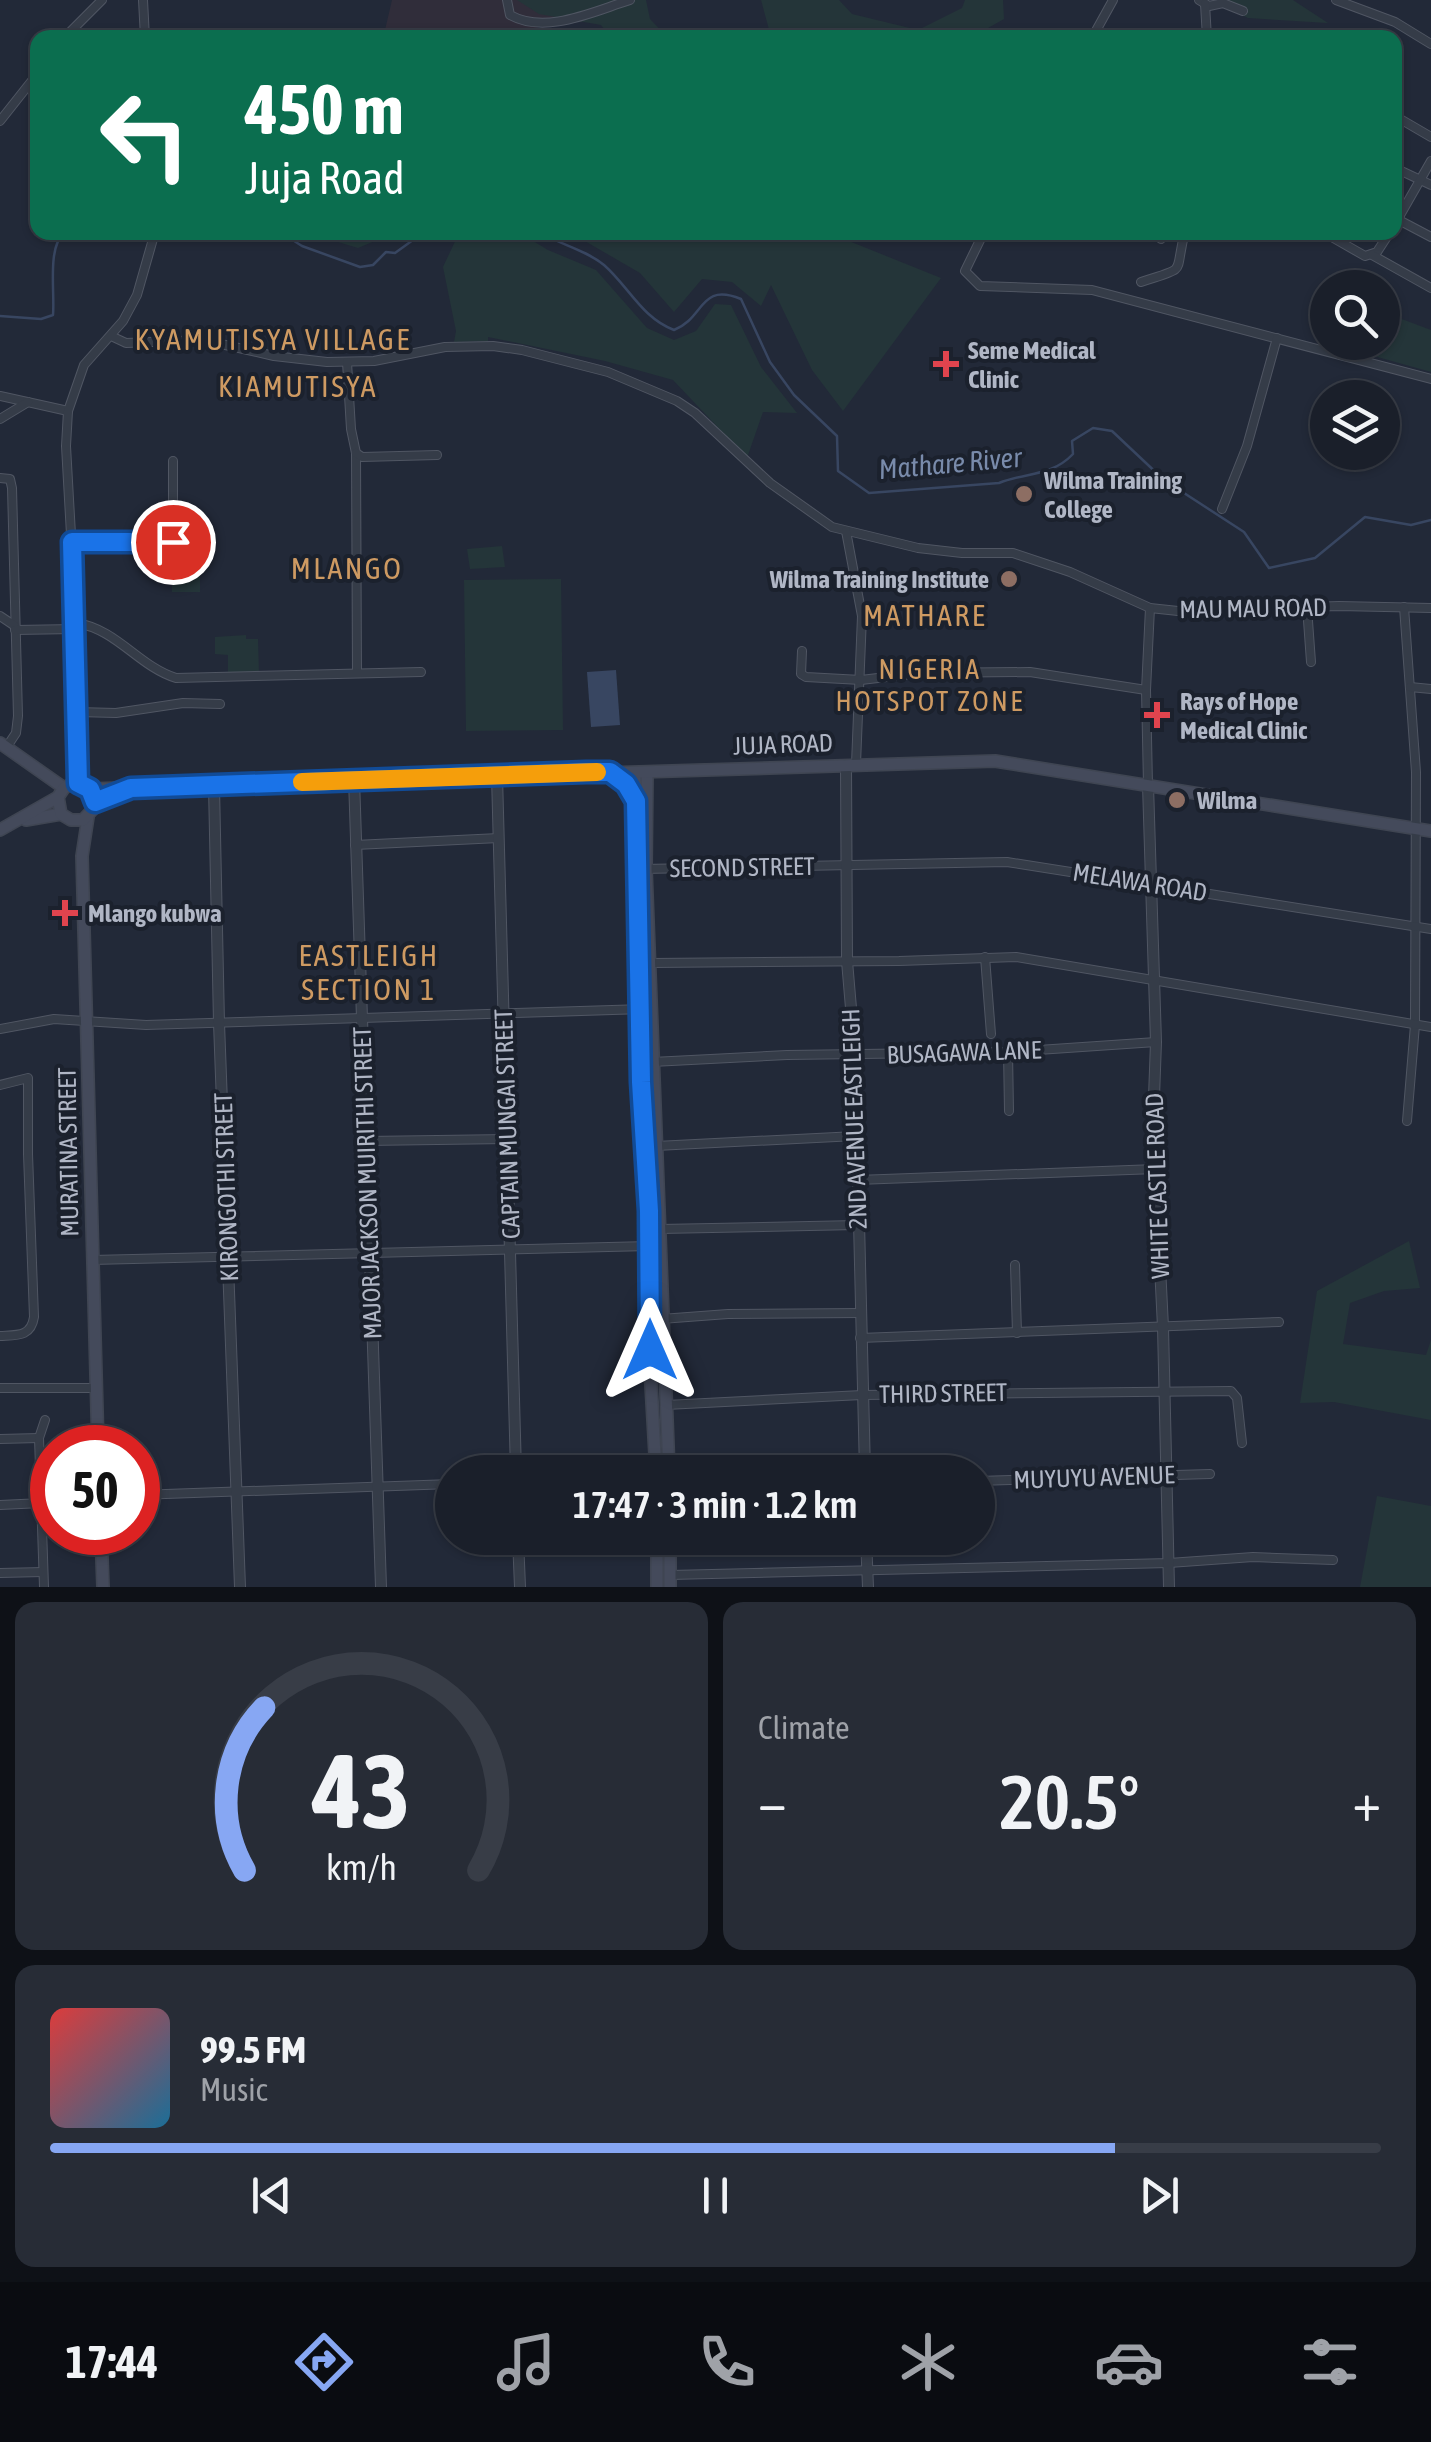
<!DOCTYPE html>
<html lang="en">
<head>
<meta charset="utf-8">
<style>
	body { margin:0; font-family:"Asap Condensed",sans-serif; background:#272c36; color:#f1f3f6; height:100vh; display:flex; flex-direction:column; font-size:38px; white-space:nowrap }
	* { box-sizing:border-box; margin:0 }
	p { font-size:32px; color:#9fa2a8 }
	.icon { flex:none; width:55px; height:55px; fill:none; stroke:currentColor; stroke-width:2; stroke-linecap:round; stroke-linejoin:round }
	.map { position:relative; height:1587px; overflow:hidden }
	.details { display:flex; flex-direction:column; gap:15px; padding:15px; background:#0e1117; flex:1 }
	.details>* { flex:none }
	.banner { position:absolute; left:30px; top:30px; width:1372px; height:210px; border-radius:20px; box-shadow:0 2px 8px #0004,0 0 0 2px #383d47; background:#0b6e4f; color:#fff; overflow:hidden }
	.fabs { position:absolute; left:1310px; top:270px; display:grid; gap:20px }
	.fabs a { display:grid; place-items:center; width:90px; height:90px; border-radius:50%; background:#1a1f2a; box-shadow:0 2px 8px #0004,0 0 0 2px #383d47; font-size:50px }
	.speed { position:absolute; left:30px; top:1425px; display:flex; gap:20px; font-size:50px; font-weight:700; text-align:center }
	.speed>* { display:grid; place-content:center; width:130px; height:130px; border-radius:50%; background:#1a1f2a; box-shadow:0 2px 8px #0004,0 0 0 2px #383d47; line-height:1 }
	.speed .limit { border:15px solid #d22; background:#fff; color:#111 }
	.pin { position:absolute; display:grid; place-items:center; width:85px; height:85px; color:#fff; margin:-42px; border:5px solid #fff; border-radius:50%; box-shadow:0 2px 10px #0007 }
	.me { position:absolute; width:110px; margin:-55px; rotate:0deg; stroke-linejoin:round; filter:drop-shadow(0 0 8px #0008) }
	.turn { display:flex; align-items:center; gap:35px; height:210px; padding:0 50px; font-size:45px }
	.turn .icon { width:130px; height:130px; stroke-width:2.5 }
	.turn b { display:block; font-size:70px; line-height:85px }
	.big { font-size:75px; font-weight:600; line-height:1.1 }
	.details .tile { flex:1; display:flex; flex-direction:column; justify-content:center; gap:15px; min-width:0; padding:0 35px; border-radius:20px; background:#272c36 }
	.details .dial { align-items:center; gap:0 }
	.dial svg { height:260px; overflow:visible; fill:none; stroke:#383d47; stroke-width:7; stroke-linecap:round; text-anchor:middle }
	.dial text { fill:#f1f3f6; stroke:none }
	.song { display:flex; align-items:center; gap:30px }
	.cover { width:120px; height:120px; border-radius:15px; background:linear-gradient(135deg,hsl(0 70% 55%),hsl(200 70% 35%)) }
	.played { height:10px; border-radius:5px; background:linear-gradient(90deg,#87a7f3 80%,#383d47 80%) }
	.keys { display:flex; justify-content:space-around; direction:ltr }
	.heat { display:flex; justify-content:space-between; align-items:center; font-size:55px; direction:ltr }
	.details .tiles { flex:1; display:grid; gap:15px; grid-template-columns:1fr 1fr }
	.tile:last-child { grid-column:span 2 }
	.trip { position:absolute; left:435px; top:1455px; width:560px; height:100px; border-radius:50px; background:#1a1f2a; box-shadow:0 2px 8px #0004,0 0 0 2px #383d47; font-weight:600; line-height:100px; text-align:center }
	.dock { display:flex; height:160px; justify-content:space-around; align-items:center; background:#0a0c11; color:#9fa2a8 }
	.dock .icon { width:70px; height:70px }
	.dock .current { color:#87a7f3 }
	.dock b { font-size:45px; color:#f1f3f6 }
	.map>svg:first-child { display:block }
	.medical { fill:#302d3a }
	.green { fill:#243539 }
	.water { fill:#384661 }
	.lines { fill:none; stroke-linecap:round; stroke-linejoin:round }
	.stream { stroke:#384661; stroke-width:2.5 }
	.minor-casing { stroke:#505663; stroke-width:10 }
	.tertiary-casing { stroke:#505663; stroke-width:12 }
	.secondary-casing { stroke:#3f4552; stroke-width:14 }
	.minor { stroke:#353c48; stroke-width:8 }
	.tertiary { stroke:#353c48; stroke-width:10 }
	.secondary { stroke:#444a5b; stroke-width:11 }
	.route-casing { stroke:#114b97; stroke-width:25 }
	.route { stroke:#1a73e8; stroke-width:18 }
	.slow { stroke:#f59e0b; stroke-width:18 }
	.health-dot { fill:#e0444e; stroke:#1b212d; stroke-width:4 }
	.education-dot { fill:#8d6e63; stroke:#1b212d; stroke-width:4 }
	.labels { text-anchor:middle; stroke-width:8; stroke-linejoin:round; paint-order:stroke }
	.poi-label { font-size:25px; font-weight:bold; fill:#b0b6c5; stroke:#1b212d; text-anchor:start }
	.street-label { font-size:25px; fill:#b0b6c5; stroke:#1b212d }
	.water-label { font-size:28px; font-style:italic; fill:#798bab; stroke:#1b212d }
	.neighbourhood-label { font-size:28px; letter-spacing:2.5px; fill:#ce9a62; stroke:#1b212d }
	.quarter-label { font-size:30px; letter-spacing:2.5px; fill:#ce9a62; stroke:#1b212d }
</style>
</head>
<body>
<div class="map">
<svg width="1431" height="1587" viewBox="0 0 1431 1587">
	<rect width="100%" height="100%" fill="#222938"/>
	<!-- medical -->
	<polygon class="medical" points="392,0 618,0 553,20 518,37 429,37 385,30"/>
	<!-- green -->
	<g class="green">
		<polygon points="517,0 646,0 650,19 667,37 610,37 601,25 539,14"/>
		<polygon points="761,0 839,0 852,14 918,30 962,8 965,0 1003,0 1004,19 972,37 771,37"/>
		<polygon points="1211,0 1293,0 1328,23 1248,18"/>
		<polygon points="308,233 394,232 394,233 358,248"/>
		<polygon points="459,233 520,233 548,250 596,270 647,328 674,340 696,331 715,304 731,305 761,367 797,413 763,412 747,458 673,380 605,361 488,337 488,341 454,342 456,331 443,267"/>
		<polygon points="571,233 829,233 941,278 843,411 812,370 771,285 761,306 732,282 702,279 674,312 640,273"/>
		<polygon points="1383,312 1431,330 1431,372 1349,349 1355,343 1382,342"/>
		<polygon points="502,546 505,567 470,569 467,549"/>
		<rect x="172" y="569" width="28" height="23"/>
		<polygon points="561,579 563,730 466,731 464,580"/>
		<polygon points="246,635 246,639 258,639 259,674 228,674 228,655 215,654 215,637"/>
		<polygon points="1409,1241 1420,1288 1384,1291 1350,1303 1343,1344 1426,1355 1431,1340 1431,1420 1334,1402 1300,1403 1317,1291"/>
		<polygon points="1377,1496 1431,1506 1431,1587 1360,1587"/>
	</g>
	<!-- water -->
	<polygon class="water" points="616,670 620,725 591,727 587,672"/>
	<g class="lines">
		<!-- stream -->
		<g class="stream">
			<polyline points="280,232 302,246 360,267 373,265 386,252 395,253 424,232"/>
			<path d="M 539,232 C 559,244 586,250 604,265 C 629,287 642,318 674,330 C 705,318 699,282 741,299 L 770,362 L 794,395 L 837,436 L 838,471 L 869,493 L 999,483 C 1026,472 1051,477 1073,454 L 1072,441 L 1093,428 L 1112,431 L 1164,480 L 1244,532 L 1269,568 L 1315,558 L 1365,517 L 1411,525 L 1431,520"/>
			<path d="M 0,316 L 41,319 L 53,315 C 55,291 47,249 64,232"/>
		</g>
		<defs>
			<g id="minor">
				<polyline points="143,0 145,38"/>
				<path d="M 507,0 L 510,15 C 546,35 594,11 630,0"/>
				<polyline points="1199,0 1209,6 1223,3 1243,11"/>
				<polyline points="1336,0 1395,22 1431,44"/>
				<polyline points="1205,4 1207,38"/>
				<polyline points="64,38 102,0"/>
				<polyline points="1092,38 1113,0"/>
				<polyline points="1395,116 1431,137"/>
				<polyline points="0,121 38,73"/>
				<polyline points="1395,168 1431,185"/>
				<polyline points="1395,218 1431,237"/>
				<polyline points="1395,224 1431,161"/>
				<polyline points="984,232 965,271 980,286 1092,290 1431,379"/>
				<polyline points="1323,232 1365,256 1377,252 1390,232"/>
				<polyline points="1161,239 1164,232"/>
				<polyline points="1372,255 1431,288"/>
				<path d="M 1141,282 C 1190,266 1173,276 1185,232"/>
				<polyline points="111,336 126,343 203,340 274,356 327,362 374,361 445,347 493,346 522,350 608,372 677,401 695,413 770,483 832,527 918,548 962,553 1013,553 1070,572 1150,608 1178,611 1339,606 1431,608"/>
				<polyline points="347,362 351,429 356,453 357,673"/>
				<polyline points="0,396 68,411"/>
				<polyline points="0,419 28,402"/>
				<polyline points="356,453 362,457 437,455"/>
				<polyline points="0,478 10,479 12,488 18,716 16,733 6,748"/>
				<polyline points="1222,509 1247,446 1277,338"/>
				<polyline points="846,531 862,616 856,764"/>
				<polyline points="71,542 173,542 173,461"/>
				<polyline points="1307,607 1311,662"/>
				<polyline points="1404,607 1416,772 1415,1025 1407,1121"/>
				<polyline points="0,616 15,626"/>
				<path d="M 76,623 C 117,629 138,666 176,678 L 421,672"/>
				<polyline points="15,630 75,629"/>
				<polyline points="802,651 801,674 806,677 861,680 920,673 1030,672 1146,690"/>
				<polyline points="1410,687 1431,689"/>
				<polyline points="77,712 116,713 183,703 220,704"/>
				<polyline points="78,783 76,623 66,446 68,411 84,365 123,321 137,295 155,232"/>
				<polyline points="1148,785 1146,690 1150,608"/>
				<polyline points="355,845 499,838"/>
				<polyline points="642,869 1007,862 1431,929"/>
				<polyline points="985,957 991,1034"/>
				<polyline points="651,963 899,961 1016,957 1431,1027"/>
				<polyline points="0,1029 54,1019 146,1025 644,1009"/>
				<polyline points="1008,1052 1009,1111"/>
				<polyline points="652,1062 787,1055 1008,1052 1156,1042"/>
				<path d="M 0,1085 L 28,1078 L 28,1154 L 34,1317 C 31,1337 17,1335 0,1336"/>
				<polyline points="366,1141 508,1139"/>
				<polyline points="656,1146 856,1136"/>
				<polyline points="857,1180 1156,1169"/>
				<polyline points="660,1229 857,1225"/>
				<polyline points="92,1260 649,1246"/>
				<polyline points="1015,1265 1017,1333"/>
				<polyline points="661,1319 728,1314 860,1313"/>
				<polyline points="860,1338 1279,1322"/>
				<polyline points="0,1388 97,1388"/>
				<polyline points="666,1405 862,1395 1231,1391 1237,1398 1242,1443"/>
				<polyline points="0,1439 39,1438"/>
				<polyline points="978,1481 1210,1474"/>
				<polyline points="138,1495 452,1484"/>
				<polyline points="0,1505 42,1503"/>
				<polyline points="0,1573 43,1572"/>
				<polyline points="670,1575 1169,1563 1253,1557 1333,1560"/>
				<polyline points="44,1587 39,1438 45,1420"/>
			</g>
			<g id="tertiary">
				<polyline points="846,765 847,961 855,1055 865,1472"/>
				<polyline points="497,776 516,1472"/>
				<polyline points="354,779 381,1587"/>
				<polyline points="1148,785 1156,1042 1153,1124 1163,1327 1169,1587"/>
				<polyline points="214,787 219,1023 240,1587"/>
				<polyline points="518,1538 520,1587"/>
				<polyline points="866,1538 868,1587"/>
			</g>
			<g id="secondary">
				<polyline points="0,743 64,788"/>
				<polyline points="635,773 641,1081 648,1176 649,1350 656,1472"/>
				<polyline points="647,773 646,869 669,1472"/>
				<polyline points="90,789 995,761 1431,831"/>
				<polyline points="88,817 82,856 98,1448"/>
				<polyline points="26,820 61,814"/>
				<polyline points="0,830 58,797 64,788 73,783 90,789 95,797 95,807 83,820 71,820 61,814 58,797"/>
				<polyline points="101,1532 103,1587"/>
				<polyline points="657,1538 657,1587"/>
				<polyline points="670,1538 670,1587"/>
			</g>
		</defs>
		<!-- minor casing -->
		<use href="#minor" class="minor-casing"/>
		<!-- tertiary casing -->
		<use href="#tertiary" class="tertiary-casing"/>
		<!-- secondary casing -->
		<use href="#secondary" class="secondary-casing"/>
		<!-- minor -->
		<use href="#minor" class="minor"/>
		<!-- tertiary -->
		<use href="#tertiary" class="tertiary"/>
		<!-- secondary -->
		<use href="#secondary" class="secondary"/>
	</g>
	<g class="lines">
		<defs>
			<polyline id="route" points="173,542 72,542 78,783 90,789 95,802 131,788 586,772 610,772 626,784 636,801 641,1082 649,1211 650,1350"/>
		</defs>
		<!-- route casing -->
		<use href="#route" class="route-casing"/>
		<!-- route -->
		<use href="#route" class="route"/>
		<!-- slow -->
		<polyline class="slow" points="302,782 597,772"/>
	</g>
	<!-- markers -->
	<g class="health-dot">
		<path d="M941 349h10v10h10v10h-10v10h-10v-10h-10v-10h10z"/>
		<path d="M1152 700h10v10h10v10h-10v10h-10v-10h-10v-10h10z"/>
		<path d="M60 898h10v10h10v10h-10v10h-10v-10h-10v-10h10z"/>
	</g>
	<g class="education-dot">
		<circle cx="1024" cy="494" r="10"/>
		<circle cx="1009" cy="579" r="10"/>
		<circle cx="1177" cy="800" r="10"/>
	</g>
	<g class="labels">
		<!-- poi labels -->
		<g class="poi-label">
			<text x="968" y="359">Seme Medical<tspan x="968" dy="29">Clinic</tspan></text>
			<text x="1044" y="489">Wilma Training<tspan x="1044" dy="29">College</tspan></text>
			<text x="989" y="588" text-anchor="end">Wilma Training Institute</text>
			<text x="1180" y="710">Rays of Hope<tspan x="1180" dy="29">Medical Clinic</tspan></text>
			<text x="1197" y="809">Wilma</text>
			<text x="88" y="922">Mlango kubwa</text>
		</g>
		<!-- street labels -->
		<g class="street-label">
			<text transform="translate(1253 608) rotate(-1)" y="9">MAU MAU ROAD</text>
			<text transform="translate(783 744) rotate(-2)" y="9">JUJA ROAD</text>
			<text transform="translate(742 867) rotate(-1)" y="9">SECOND STREET</text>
			<text transform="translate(1140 882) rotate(9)" y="9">MELAWA ROAD</text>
			<text transform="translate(964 1052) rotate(-2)" y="9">BUSAGAWA LANE</text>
			<text transform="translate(854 1119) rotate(-92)" y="9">2ND AVENUE EASTLEIGH</text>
			<text transform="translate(507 1124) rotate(-92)" y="9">CAPTAIN MUNGAI STREET</text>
			<text transform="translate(68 1152) rotate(-91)" y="9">MURATINA STREET</text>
			<text transform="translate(367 1183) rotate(-92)" y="9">MAJOR JACKSON MUIRITHI STREET</text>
			<text transform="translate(1157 1186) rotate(-92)" y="9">WHITE CASTLE ROAD</text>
			<text transform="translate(226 1187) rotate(-92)" y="9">KIRONGOTHI STREET</text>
			<text transform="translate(943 1393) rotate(-1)" y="9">THIRD STREET</text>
			<text transform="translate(1094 1477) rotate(-2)" y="9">MUYUYU AVENUE</text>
		</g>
		<!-- water labels -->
		<g class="water-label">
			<text transform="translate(950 463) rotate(-5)" y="10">Mathare River</text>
		</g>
		<!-- neighbourhood labels -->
		<g class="neighbourhood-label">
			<text x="930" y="679">NIGERIA<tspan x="930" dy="32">HOTSPOT ZONE</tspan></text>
		</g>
		<!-- quarter labels -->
		<g class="quarter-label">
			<text x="273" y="350">KYAMUTISYA VILLAGE</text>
			<text x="298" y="397">KIAMUTISYA</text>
			<text x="347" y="579">MLANGO</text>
			<text x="925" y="626">MATHARE</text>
			<text x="369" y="966">EASTLEIGH<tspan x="369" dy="34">SECTION 1</tspan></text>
		</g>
	</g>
</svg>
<div class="fabs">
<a><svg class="icon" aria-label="search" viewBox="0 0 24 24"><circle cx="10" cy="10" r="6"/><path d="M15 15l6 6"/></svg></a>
<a><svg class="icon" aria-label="layers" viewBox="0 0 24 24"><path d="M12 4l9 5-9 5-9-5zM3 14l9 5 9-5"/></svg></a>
</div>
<div class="speed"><div class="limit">50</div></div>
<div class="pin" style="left:173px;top:542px;background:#d93025"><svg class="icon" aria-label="arrive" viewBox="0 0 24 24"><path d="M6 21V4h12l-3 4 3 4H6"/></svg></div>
<svg class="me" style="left:650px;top:1350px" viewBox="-20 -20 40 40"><path d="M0-17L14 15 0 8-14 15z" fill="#1a73e8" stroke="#fff" stroke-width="4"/></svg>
<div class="trip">17:47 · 3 min · 1.2 km</div>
<div class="banner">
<div class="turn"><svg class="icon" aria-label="left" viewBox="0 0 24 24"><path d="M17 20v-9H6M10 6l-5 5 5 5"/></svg><div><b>450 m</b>Juja Road</div></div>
</div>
</div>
<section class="details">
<div class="tiles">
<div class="tile dial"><svg viewBox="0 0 100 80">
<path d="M14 69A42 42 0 1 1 86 69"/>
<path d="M14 69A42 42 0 0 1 20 19" stroke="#87a7f3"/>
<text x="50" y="56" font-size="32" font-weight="700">43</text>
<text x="50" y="72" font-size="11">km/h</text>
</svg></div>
<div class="tile"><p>Climate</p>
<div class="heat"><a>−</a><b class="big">20.5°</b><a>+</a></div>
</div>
<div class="tile">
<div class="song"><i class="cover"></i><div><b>99.5 FM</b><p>Music</p></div></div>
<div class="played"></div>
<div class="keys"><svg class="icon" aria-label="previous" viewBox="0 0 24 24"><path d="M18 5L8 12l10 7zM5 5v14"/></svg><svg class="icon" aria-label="pause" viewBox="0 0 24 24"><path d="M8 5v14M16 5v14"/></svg><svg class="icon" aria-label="next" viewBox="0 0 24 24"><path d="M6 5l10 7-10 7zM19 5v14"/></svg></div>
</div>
</div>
</section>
<nav class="dock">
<b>17:44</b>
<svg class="icon current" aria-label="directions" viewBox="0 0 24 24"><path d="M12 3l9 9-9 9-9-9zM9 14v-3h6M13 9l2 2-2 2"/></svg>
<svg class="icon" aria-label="music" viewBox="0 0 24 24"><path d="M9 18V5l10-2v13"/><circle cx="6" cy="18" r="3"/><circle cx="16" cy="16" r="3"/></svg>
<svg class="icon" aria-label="phone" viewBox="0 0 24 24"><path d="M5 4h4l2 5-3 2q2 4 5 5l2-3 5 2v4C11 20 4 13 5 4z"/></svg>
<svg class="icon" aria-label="climate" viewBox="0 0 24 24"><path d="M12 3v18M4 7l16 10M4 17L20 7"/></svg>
<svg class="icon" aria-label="car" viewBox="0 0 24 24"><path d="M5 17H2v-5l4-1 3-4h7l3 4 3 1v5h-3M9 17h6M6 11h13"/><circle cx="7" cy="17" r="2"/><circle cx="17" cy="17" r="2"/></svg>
<svg class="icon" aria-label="filters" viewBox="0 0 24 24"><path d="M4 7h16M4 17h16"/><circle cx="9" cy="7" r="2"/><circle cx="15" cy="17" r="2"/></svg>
</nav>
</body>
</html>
